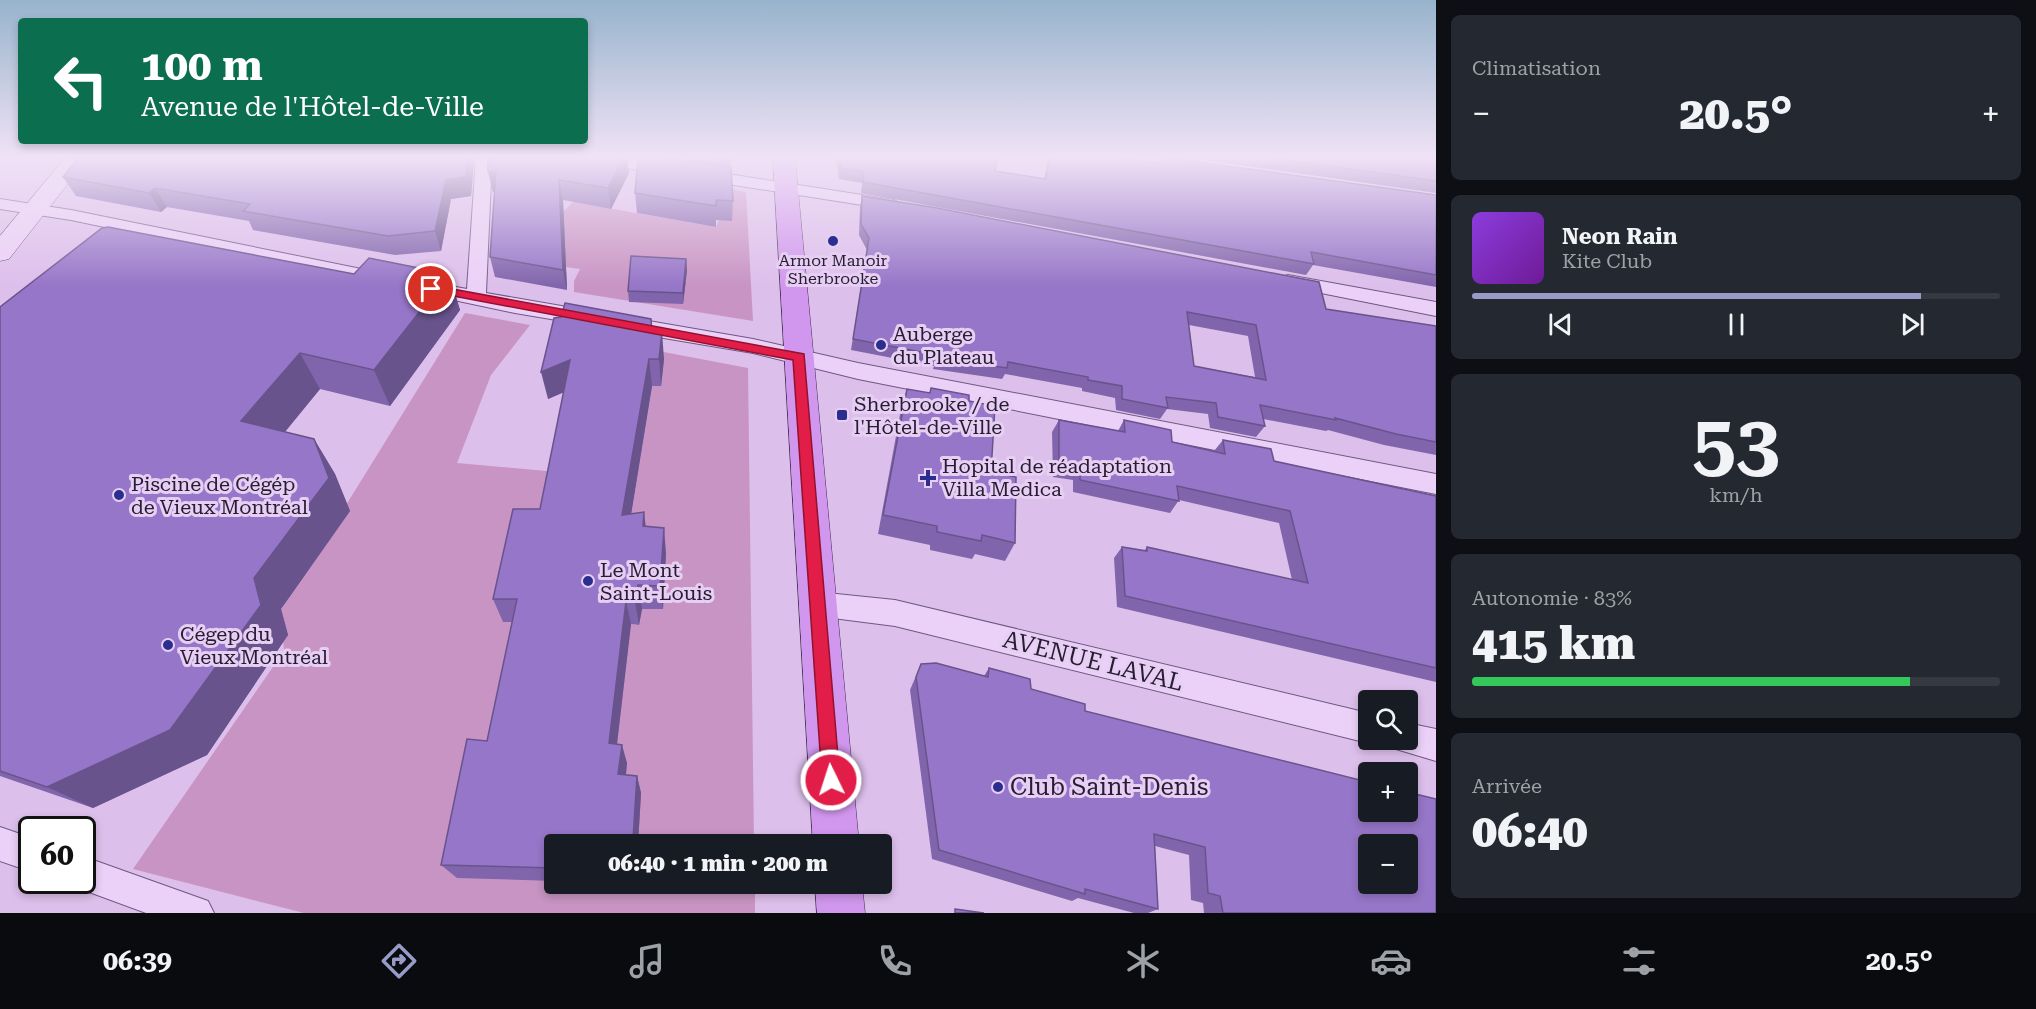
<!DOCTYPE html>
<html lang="fr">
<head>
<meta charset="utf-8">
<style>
	body { margin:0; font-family:"Roboto Serif",serif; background:#242831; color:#f1f3f6; height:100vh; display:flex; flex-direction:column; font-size:22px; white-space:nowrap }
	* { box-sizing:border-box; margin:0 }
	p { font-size:20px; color:#9ea1a6 }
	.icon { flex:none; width:33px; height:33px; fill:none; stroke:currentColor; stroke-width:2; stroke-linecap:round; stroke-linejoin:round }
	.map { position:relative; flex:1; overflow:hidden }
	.panel { display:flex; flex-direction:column; gap:15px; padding:15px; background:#0d0f14; width:600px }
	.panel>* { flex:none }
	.banner { position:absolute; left:18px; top:18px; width:570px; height:126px; border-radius:6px; box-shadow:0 3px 9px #0003; background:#0b6e4f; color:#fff; overflow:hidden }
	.buttons { position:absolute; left:1358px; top:690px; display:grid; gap:12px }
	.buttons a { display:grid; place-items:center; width:60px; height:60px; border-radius:6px; background:#171b24; box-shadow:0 3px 9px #0003; font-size:30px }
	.speed { position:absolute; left:18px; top:816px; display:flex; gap:12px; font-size:30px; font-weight:700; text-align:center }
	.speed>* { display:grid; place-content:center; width:78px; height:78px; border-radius:50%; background:#171b24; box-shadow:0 3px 9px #0003; line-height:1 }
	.speed .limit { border:3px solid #111; border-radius:9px; background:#fff; color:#111 }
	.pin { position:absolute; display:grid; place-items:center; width:51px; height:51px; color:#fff; margin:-26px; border:3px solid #fff; border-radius:50%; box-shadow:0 2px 6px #0007 }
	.me { position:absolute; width:66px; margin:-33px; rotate:356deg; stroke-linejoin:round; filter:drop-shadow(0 0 4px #0008) }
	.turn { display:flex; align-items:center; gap:21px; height:126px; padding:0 24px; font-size:27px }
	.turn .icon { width:78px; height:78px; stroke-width:2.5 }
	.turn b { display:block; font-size:42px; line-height:51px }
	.big { font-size:45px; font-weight:800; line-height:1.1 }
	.panel .card { flex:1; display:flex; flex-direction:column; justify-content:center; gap:9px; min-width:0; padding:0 21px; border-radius:9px; background:#242831 }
	.panel .dial { align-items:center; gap:0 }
	.dial b { font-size:78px; line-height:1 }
	.song { display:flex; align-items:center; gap:18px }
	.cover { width:72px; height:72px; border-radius:9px; background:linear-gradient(135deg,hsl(270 70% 55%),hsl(280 70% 35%)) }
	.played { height:6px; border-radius:3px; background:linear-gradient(90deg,#989ac8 85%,#363941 85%) }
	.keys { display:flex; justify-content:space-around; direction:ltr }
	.heat { display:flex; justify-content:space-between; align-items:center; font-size:33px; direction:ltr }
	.charge { height:9px; border-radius:4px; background:linear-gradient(90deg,#34c759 83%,#363941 0) }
	.trip { position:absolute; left:544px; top:834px; width:348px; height:60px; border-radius:6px; background:#171b24; box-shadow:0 3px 9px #0003; font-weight:800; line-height:60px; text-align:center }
	.tabs { display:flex; height:96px; justify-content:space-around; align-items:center; background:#090b0e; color:#9ea1a6 }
	.tabs .icon { width:42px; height:42px }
	.tabs .on { color:#989ac8 }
	.tabs b { font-size:27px; color:#f1f3f6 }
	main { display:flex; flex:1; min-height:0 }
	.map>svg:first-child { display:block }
	.green { fill:#c894c3 }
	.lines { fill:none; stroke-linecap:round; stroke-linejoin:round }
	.minor-casing { stroke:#6e5883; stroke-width:2 }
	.secondary-casing { stroke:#4f3b64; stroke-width:1 }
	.primary-casing { stroke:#3c2d50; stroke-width:1 }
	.minor { fill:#ebd1f7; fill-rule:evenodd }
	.secondary { fill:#ebd1f7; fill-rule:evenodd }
	.primary { fill:#d197ee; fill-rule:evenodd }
	.wall { fill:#8165ac; fill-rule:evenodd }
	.shaded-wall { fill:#69538c }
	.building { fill:#9676c8; stroke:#69538c; stroke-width:1.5; fill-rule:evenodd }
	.route { fill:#e11d48; stroke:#92132f; stroke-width:1.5 }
	.poi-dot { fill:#2b2e8f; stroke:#e7cef3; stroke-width:2 }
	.labels { text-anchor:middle; stroke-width:6; stroke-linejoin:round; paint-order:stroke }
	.far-poi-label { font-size:16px; fill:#261c33; stroke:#e7cef3 }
	.poi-label { font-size:20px; fill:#261c33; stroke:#e7cef3; text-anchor:start }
	.near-street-label { font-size:24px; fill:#261c33; stroke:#e7cef3 }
	.near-poi-label { font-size:24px; fill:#261c33; stroke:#e7cef3; text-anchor:start }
</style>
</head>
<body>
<main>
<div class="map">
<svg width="1436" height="913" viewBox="0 0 1436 913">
	<rect width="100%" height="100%" fill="#ddbfeb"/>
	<!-- green -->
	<g class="green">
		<polygon points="731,189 746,192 753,321 574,292 574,281 580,269 566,267 563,212 573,202 716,227"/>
		<polygon points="465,313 530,325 491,375 457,463 558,472 503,621 526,622 555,884 755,884 755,913 304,913 133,869 284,651 281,610"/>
		<polygon points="653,350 748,368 754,844 638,844 615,761 631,624 639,625 642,609 663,609 666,553 627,540 652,386 661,386"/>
	</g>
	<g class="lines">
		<defs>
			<g id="minor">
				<polygon points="476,158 492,158 486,293 753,339 858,363 1436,474 1436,494 858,379 753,353 515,313 416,292 413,287 416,282 423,281 467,289"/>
				<polygon points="586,158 626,158 894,200 903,205 894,210 594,163"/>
				<path d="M 1132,158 L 1178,158 L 1199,161 L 1201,165 C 1195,173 1138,166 1132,158 Z"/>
				<polygon points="0,199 71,210 386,274 393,276 396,280 393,284 386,286 71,220 0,209"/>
				<polygon points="1288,275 1436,302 1436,316 1281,285 1278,281 1281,277"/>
				<polygon points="817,592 895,600 1368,713 1368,740 1377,740 1368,743 895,626 817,616 807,613 803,604 807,595"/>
				<polygon points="1407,723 1436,729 1436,761 1396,749 1392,740 1407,740"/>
				<polygon points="0,827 32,838 32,872 0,861"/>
				<polygon points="82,856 208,901 214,913 146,913 70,885 68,880 82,880"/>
			</g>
			<polygon id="secondary" points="65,158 88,158 9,259 0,261 0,236"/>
			<g id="primary">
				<polygon points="773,158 795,158 859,844 813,844"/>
				<polygon points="815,884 862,884 865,913 817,913"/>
			</g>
		</defs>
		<!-- minor casing -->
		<use href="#minor" class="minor-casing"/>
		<!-- secondary casing -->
		<use href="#secondary" class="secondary-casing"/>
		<!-- primary casing -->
		<use href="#primary" class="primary-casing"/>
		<!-- minor -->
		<use href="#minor" class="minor"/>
		<!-- secondary -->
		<use href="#secondary" class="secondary"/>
		<!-- primary -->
		<use href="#primary" class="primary"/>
	</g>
	<!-- wall -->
	<g class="wall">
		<polygon points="78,158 473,158 474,161 471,196 451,199 441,251 395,255 253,230 249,221 167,207 161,212 76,196 63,177"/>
		<polygon points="494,158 627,158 629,173 611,209 563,200 567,290 495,277 490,257 495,192 493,192"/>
		<polygon points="691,158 730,158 733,201 732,221 716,220 716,227 637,213 635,193 691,162"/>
		<polygon points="836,158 998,158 995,171 1044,179 1048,158 1121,158 1156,163 1157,161 1160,161 1161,158 1169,158 1436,195 1436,287 1313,265 1306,275 861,193 862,183 839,179"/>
		<polygon points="1191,158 1436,158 1436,193"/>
		<path d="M 862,196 L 1326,309 L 1436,326 L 1436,455 L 1384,445 L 1328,430 L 1326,431 L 1263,419 L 1265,426 L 1256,437 L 1210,428 L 1208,414 L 1167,409 L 1160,419 L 1116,410 L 1115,398 L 1082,391 L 1082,388 L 1005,374 L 1002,379 L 933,369 L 934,366 L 851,350 L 867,250 L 859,235 L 860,207 ZM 1189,325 L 1248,336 L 1255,377 L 1194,366 Z"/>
		<polygon points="686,259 687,270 683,304 629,302 628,291"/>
		<polygon points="449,274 460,310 390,406 320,389 285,432 314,439 335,474 350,511 281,609 288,635 207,755 93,808 0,776 0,307"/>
		<polygon points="561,317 652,332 664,359 661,386 652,386 631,514 646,527 666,553 663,609 642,609 639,625 631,624 617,744 627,763 626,775 637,776 641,793 638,844 555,844 555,881 457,878 441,865 487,741 512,622 503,622 493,599 540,509 564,392 548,399"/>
		<polygon points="907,389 969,401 991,472 1015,543 1005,561 975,554 972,559 930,550 930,545 878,534 901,409"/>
		<polygon points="1059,420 1118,431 1124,420 1172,442 1214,451 1223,440 1274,461 1436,496 1436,682 1117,607 1114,558 1122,547 1144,551 1147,547 1292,580 1279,523 1179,500 1170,513 1073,492 1073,480 1053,477 1052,432"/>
		<polygon points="921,664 984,676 989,668 1031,689 1085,711 1436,913 1204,913 1203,903 1191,900 1189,855 1155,846 1158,909 1148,913 1134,913 1078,898 1072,901 932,859 910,690"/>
	</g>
	<!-- shaded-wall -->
	<g class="shaded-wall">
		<polygon points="467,158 473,158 474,161 471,196 451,199 441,251 435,231 446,180"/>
		<polygon points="624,158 627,158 629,173 611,209 608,188"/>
		<polygon points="496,171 501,191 493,192 488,172"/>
		<polygon points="559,180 563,200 567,290 563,270"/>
		<polygon points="155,188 167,207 161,212 149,193"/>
		<polygon points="686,259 687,270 683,304 683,293"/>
		<polygon points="449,274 460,310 390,406 374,370"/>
		<polygon points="662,332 664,359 661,386 659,359"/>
		<polygon points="300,353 320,389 265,456 241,421"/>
		<polygon points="649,359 652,386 627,540 622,515"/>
		<polygon points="570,360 576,387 548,399 541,372"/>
		<polygon points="314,439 335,474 350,511 281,609 288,635 207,755 93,808 47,787 254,578"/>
		<polygon points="644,512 647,537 643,526"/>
		<polygon points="664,528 666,553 663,609 660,586"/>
		<polygon points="638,585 642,609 639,625 635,602"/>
		<polygon points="626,601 631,624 615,761 609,743"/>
		<polygon points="622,745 627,763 624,792 618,774"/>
		<polygon points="637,776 641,793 638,844 635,844 633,839"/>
		<polygon points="613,837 616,844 612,844"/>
	</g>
	<!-- building -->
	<g class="building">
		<polygon points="78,158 467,158 466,177 446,180 435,231 388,236 243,211 250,204 155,188 149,193 63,177"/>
		<polygon points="488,158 491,158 494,160 494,158 624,158 608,188 559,180 563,270 490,257 496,171 488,172"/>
		<polygon points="638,158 664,158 731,167 733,201 716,200 716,206 635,193"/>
		<polygon points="709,158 730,158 730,161"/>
		<polygon points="839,158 998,158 995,171 1046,179 1050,158 1121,158 1157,163 1157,161 1162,162 1162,158 1169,158 1436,195 1436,275 1311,252 1314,264 863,182 863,172 841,168"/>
		<polygon points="1272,158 1436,158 1436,181"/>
		<path d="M 862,196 L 937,208 L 1319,282 L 1326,309 L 1436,326 L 1436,442 L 1396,434 L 1335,418 L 1336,420 L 1260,405 L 1265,426 L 1218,417 L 1216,403 L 1166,397 L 1168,408 L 1122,399 L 1122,386 L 1088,380 L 1088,377 L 1008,362 L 1007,368 L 937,358 L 937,355 L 853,339 L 869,238 L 861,224 ZM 1187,312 L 1256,325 L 1266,380 L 1194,366 Z"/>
		<polygon points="108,227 354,274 369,258 449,274 374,370 300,353 241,421 314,439 329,478 254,578 261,605 170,730 47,787 0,771 0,307 102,228"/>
		<polygon points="631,256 686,259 683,293 628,291"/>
		<polygon points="565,303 651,319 652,332 662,332 659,359 649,359 622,515 644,512 643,526 664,528 660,586 638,585 635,602 626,601 609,743 622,745 618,774 637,776 633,839 613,837 612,844 555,844 555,868 441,865 467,739 487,741 517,599 493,599 513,509 540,509 570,360 541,372 554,318 561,317"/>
		<polygon points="931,388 969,395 969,401 995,406 991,472 1016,477 1015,543 982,535 981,541 937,532 937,526 883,515 907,389 930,393"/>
		<polygon points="1059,420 1125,432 1124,420 1171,430 1172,442 1225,454 1223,440 1271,449 1274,461 1436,496 1436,668 1125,596 1122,547 1147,551 1147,547 1308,583 1290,511 1177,486 1179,501 1080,480 1080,468 1059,465"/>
		<path d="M 936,663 L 988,677 L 989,668 L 1030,679 L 1031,689 L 1085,704 L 1085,711 L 1368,782 L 1368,812 L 1407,812 L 1407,792 L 1436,799 L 1436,913 L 1223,913 L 1220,896 L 1208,893 L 1205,847 L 1154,834 L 1158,909 L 1085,889 L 1085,894 L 939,850 L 916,677 L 921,664 ZM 1368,844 L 1407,844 L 1407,884 L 1368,884 Z"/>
		<polygon points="955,909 984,913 955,913"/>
	</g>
	<!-- sky -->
	<linearGradient id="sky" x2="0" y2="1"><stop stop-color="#97b4cc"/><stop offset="0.55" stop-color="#f0e2f6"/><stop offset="1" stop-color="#f0e2f6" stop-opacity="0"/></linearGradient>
	<rect width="1436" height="286" fill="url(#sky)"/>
	<!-- route -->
	<polygon class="route" points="431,285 804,354 840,780 837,786 831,789 824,786 822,780 793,360 427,291 425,289"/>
	<!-- markers -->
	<g class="poi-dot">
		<circle cx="833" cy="241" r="6"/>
		<circle cx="881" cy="345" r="6"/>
		<rect x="836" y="409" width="12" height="12" rx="3"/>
		<path d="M925 469h6v6h6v6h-6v6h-6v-6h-6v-6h6z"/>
		<circle cx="119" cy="495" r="6"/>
		<circle cx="588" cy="581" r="6"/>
		<circle cx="168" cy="645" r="6"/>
		<circle cx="998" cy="787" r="6"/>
	</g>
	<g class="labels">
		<!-- far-poi labels -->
		<g class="far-poi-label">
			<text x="833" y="266">Armor Manoir<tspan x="833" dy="18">Sherbrooke</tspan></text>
		</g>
		<!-- poi labels -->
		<g class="poi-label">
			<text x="893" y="341">Auberge<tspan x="893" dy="23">du Plateau</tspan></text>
			<text x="854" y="411">Sherbrooke / de<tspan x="854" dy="23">l'Hôtel-de-Ville</tspan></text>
			<text x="942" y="473">Hopital de réadaptation<tspan x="942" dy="23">Villa Medica</tspan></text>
			<text x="131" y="491">Piscine de Cégép<tspan x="131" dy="23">de Vieux Montréal</tspan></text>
			<text x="600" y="577">Le Mont<tspan x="600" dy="23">Saint-Louis</tspan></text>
			<text x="180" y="641">Cégep du<tspan x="180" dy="23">Vieux Montréal</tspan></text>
		</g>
		<!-- near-street labels -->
		<g class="near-street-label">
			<text transform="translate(1093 661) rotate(14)" y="8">AVENUE LAVAL</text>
		</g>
		<!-- near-poi labels -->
		<g class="near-poi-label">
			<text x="1010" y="795">Club Saint-Denis</text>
		</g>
	</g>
</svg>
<div class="buttons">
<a><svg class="icon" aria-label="search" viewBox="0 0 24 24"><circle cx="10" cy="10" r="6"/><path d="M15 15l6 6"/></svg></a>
<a>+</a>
<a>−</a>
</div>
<div class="speed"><div class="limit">60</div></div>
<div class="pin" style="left:431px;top:289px;background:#d93025"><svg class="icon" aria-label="arrive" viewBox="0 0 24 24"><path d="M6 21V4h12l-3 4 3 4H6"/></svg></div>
<svg class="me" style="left:831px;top:780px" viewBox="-20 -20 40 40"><circle r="17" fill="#e11d48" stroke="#fff" stroke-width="3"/><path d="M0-11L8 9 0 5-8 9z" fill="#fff"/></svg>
<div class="trip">06:40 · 1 min · 200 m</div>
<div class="banner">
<div class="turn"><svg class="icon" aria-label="left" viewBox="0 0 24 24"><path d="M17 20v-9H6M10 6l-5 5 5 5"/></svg><div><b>100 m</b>Avenue de l'Hôtel-de-Ville</div></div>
</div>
</div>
<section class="panel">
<div class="card"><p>Climatisation</p>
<div class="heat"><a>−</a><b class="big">20.5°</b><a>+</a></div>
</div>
<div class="card">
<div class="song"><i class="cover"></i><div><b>Neon Rain</b><p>Kite Club</p></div></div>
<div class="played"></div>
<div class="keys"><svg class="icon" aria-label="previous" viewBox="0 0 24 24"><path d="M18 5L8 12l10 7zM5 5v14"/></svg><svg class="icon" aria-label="pause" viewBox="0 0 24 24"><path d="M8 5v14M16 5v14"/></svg><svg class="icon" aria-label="next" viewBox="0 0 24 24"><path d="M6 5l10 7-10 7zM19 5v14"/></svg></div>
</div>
<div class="card dial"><b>53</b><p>km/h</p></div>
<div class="card"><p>Autonomie · 83%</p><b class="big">415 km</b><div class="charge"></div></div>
<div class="card"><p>Arrivée</p><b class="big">06:40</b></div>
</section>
</main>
<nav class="tabs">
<b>06:39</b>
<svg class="icon on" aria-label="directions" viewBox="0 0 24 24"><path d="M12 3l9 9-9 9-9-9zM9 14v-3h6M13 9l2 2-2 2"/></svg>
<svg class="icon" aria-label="music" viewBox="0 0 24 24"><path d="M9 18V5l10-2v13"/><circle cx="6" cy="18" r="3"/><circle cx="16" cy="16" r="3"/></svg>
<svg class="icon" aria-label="phone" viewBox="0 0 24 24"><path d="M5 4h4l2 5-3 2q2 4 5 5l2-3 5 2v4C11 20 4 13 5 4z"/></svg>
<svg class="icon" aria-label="climate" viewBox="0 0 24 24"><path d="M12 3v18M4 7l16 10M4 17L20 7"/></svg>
<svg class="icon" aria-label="car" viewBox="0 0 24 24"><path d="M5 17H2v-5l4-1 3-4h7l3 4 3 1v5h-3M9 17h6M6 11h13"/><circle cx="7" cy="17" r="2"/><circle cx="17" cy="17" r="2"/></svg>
<svg class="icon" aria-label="filters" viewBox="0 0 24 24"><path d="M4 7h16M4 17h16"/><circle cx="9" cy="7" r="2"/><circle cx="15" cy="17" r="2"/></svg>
<b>20.5°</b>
</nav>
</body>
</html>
